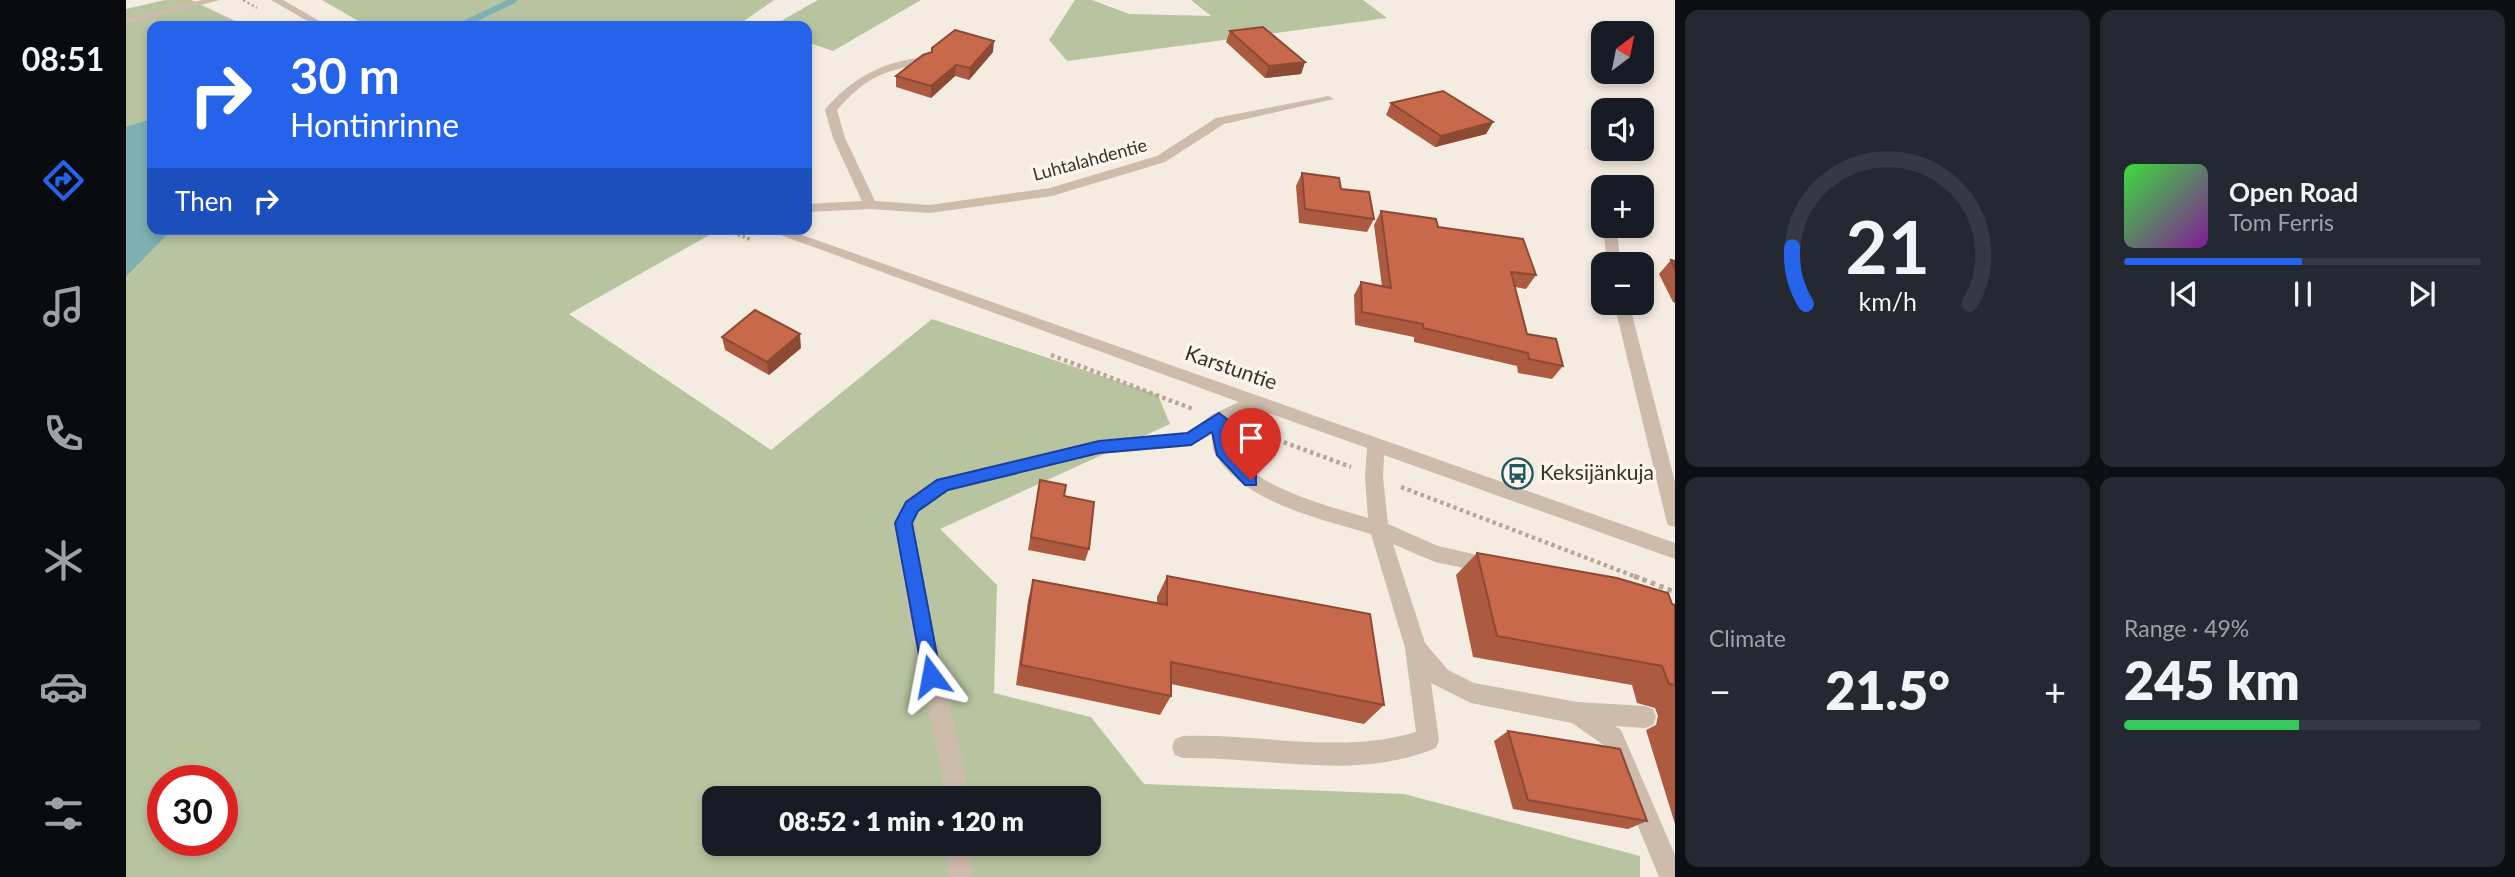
<!DOCTYPE html>
<html lang="en">
<head>
<meta charset="utf-8">
<style>
	body { margin:0; font-family:Lato,sans-serif; background:#242831; color:#f1f3f6; height:100vh; display:flex; flex-direction:column; font-size:26px; white-space:nowrap }
	* { box-sizing:border-box; margin:0 }
	p { font-size:23px; color:#9ea1a6 }
	.icon { flex:none; width:38px; height:38px; fill:none; stroke:currentColor; stroke-width:2; stroke-linecap:round; stroke-linejoin:round }
	.map { position:relative; flex:1; overflow:hidden }
	.details { display:flex; flex-direction:column; gap:10px; padding:10px; background:#0d0f14; width:840px }
	.details>* { flex:none }
	.top-card { position:absolute; left:21px; top:21px; width:665px; height:214px; border-radius:14px; box-shadow:0 4px 10px #0003; background:#2563eb; color:#fff; overflow:hidden }
	.needle { width:46px; rotate:32deg }
	.fabs { position:absolute; left:1465px; top:21px; display:grid; gap:14px }
	.fabs a { display:grid; place-items:center; width:63px; height:63px; border-radius:14px; background:#171b24; box-shadow:0 4px 10px #0003; font-size:35px }
	.speed { position:absolute; left:21px; top:765px; display:flex; gap:14px; font-size:35px; font-weight:700; text-align:center }
	.speed>* { display:grid; place-content:center; width:91px; height:91px; border-radius:50%; background:#171b24; box-shadow:0 4px 10px #0003; line-height:1 }
	.speed .limit { border:10px solid #d22; background:#fff; color:#111 }
	.pin { position:absolute; display:grid; place-items:center; width:60px; height:60px; color:#fff; margin:-72px -30px; border-radius:50% 50% 50% 0; rotate:-45deg; box-shadow:0 0 7px #0007 }
	.pin .icon { rotate:45deg }
	.me { position:absolute; width:77px; margin:-38px; rotate:347deg; stroke-linejoin:round; filter:drop-shadow(0 0 5px #0008) }
	.turn { display:flex; align-items:center; gap:24px; height:147px; padding:0 28px; font-size:32px }
	.turn .icon { width:91px; height:91px; stroke-width:2.5 }
	.turn b { display:block; font-size:49px; line-height:60px }
	.then { display:flex; align-items:center; height:66px; padding:0 28px; background:#0003; gap:14px; font-size:26px }
	.big { font-size:52px; font-weight:800; line-height:1.1 }
	.details .tile { flex:1; display:flex; flex-direction:column; justify-content:center; gap:10px; min-width:0; padding:0 24px; border-radius:14px; background:#242831 }
	.details .dial { align-items:center; gap:0 }
	.dial svg { height:182px; overflow:visible; fill:none; stroke:#363941; stroke-width:7; stroke-linecap:round; text-anchor:middle }
	.dial text { fill:#f1f3f6; stroke:none }
	.song { display:flex; align-items:center; gap:21px }
	.cover { width:84px; height:84px; border-radius:10px; background:linear-gradient(135deg,hsl(120 70% 55%),hsl(290 70% 35%)) }
	.played { height:7px; border-radius:4px; background:linear-gradient(90deg,#2563eb 50%,#363941 50%) }
	.keys { display:flex; justify-content:space-around; direction:ltr }
	.heat { display:flex; justify-content:space-between; align-items:center; font-size:38px; direction:ltr }
	.charge { height:10px; border-radius:5px; background:linear-gradient(90deg,#34c759 49%,#363941 0) }
	.details .tiles { flex:1; display:grid; gap:10px; grid-template-columns:repeat(2,1fr) }
	.trip { position:absolute; left:576px; top:786px; width:399px; height:70px; border-radius:14px; background:#171b24; box-shadow:0 4px 10px #0003; font-weight:800; line-height:70px; text-align:center }
	main { display:flex; flex:1; min-height:0 }
	.tab-bar { display:flex; flex-direction:column; width:126px; justify-content:space-around; align-items:center; background:#090b0e; color:#9ea1a6 }
	.tab-bar .icon { width:49px; height:49px }
	.tab-bar .selected { color:#2563eb }
	.tab-bar b { font-size:32px; color:#f1f3f6 }
	.map>svg:first-child { display:block }
	.green { fill:#b8c4a0; fill-rule:evenodd }
	.water { fill:#7fb0b2 }
	.lines { fill:none; stroke-linecap:round; stroke-linejoin:round }
	.stream { stroke:#7fb0b2; stroke-width:6 }
	.path-far3 { stroke:#b9a596; stroke-width:2.5; stroke-dasharray:2.5 2.5; stroke-linecap:butt }
	.path-far2 { stroke:#b9a596; stroke-width:3.5; stroke-dasharray:2.5 2.5; stroke-linecap:butt }
	.path-far1 { stroke:#b9a596; stroke-width:4.5; stroke-dasharray:3.5 3.5; stroke-linecap:butt }
	.path { stroke:#b9a596; stroke-width:5; stroke-dasharray:4.5 4.5; stroke-linecap:butt }
	.minor { fill:#cdbbac; fill-rule:evenodd }
	.wall { fill:#ac5a40 }
	.shaded-wall { fill:#8c4a34 }
	.building { fill:#c8694b; stroke:#8c4a34; stroke-width:2 }
	.route { fill:#2563eb; stroke:#184099; stroke-width:2 }
	.labels { text-anchor:middle; stroke-width:7; stroke-linejoin:round; paint-order:stroke }
	.far-street-label { font-size:18px; fill:#3b302b; stroke:#fbf5ee }
	.street-label { font-size:21px; fill:#3b302b; stroke:#fbf5ee }
	.poi-label { font-size:21px; fill:#3b302b; stroke:#fbf5ee; text-anchor:start }
</style>
</head>
<body>
<main>
<nav class="tab-bar">
<b>08:51</b>
<svg class="icon selected" aria-label="directions" viewBox="0 0 24 24"><path d="M12 3l9 9-9 9-9-9zM9 14v-3h6M13 9l2 2-2 2"/></svg>
<svg class="icon" aria-label="music" viewBox="0 0 24 24"><path d="M9 18V5l10-2v13"/><circle cx="6" cy="18" r="3"/><circle cx="16" cy="16" r="3"/></svg>
<svg class="icon" aria-label="phone" viewBox="0 0 24 24"><path d="M5 4h4l2 5-3 2q2 4 5 5l2-3 5 2v4C11 20 4 13 5 4z"/></svg>
<svg class="icon" aria-label="climate" viewBox="0 0 24 24"><path d="M12 3v18M4 7l16 10M4 17L20 7"/></svg>
<svg class="icon" aria-label="car" viewBox="0 0 24 24"><path d="M5 17H2v-5l4-1 3-4h7l3 4 3 1v5h-3M9 17h6M6 11h13"/><circle cx="7" cy="17" r="2"/><circle cx="17" cy="17" r="2"/></svg>
<svg class="icon" aria-label="filters" viewBox="0 0 24 24"><path d="M4 7h16M4 17h16"/><circle cx="9" cy="7" r="2"/><circle cx="15" cy="17" r="2"/></svg>
</nav>
<div class="map">
<svg width="1549" height="877" viewBox="0 0 1549 877">
	<rect width="100%" height="100%" fill="#f4ebe1"/>
	<!-- green -->
	<g class="green">
		<polygon points="39,0 65,0 120,26 26,26 26,119 0,126 0,9"/>
		<polygon points="196,0 648,0 611,26 241,26"/>
		<polygon points="692,0 795,0 707,51 681,42 681,26 646,26"/>
		<polygon points="949,0 966,0 1003,14 1085,16 1065,0 1237,0 1261,18 941,61 923,40"/>
		<path d="M 47,229 L 575,229 L 585,234 L 443,314 L 645,450 L 806,319 L 1032,395 L 1044,424 L 814,529 L 871,585 L 868,693 L 965,717 L 1018,784 L 1278,794 L 1514,856 L 1514,877 L 0,877 L 0,277 ZM 37,780 L 96,780 L 96,840 L 37,840 ZM 588,798 L 962,798 L 962,844 L 588,844 Z"/>
	</g>
	<!-- water -->
	<polygon class="water" points="26,119 26,229 47,229 0,277 0,126"/>
	<g class="lines">
		<!-- stream -->
		<polyline class="stream" points="334,26 388,0"/>
		<!-- path-far3 -->
		<polyline class="path-far3" points="117,0 131,8"/>
		<!-- path-far2 -->
		<polyline class="path-far2" points="598,229 626,240"/>
		<!-- path-far1 -->
		<g class="path-far1">
			<polyline points="925,355 1067,409"/>
			<polyline points="1125,430 1225,467"/>
			<polyline points="1275,487 1513,578"/>
		</g>
		<!-- path -->
		<polyline class="path" points="1508,576 1549,592"/>
		<!-- minor -->
		<g class="minor">
			<polygon points="76,0 94,0 0,24 0,18"/>
			<polygon points="145,0 157,0 202,26 190,26"/>
			<path d="M 799,57 L 804,60 L 803,62 C 757,72 743,74 711,110 L 719,138 L 749,201 L 804,205 L 924,188 L 1031,156 L 1090,118 L 1202,96 L 1208,99 L 1098,124 L 1039,162 L 926,196 L 804,213 L 744,209 L 681,212 L 681,204 L 736,201 L 707,138 L 699,110 L 701,107 C 729,76 757,62 799,57 Z"/>
			<polygon points="1477,225 1490,226 1495,264 1481,264"/>
			<path d="M 638,229 L 659,229 L 1549,543 L 1549,559 L 1258,455 L 1257,477 L 1262,524 L 1312,546 L 1374,560 L 1377,566 L 1374,572 L 1367,574 L 1309,562 L 1267,544 L 1299,643 L 1322,670 L 1348,683 L 1451,702 L 1519,706 L 1527,709 L 1530,717 L 1527,725 L 1519,728 L 1489,726 L 1495,730 L 1549,855 L 1549,877 L 1533,877 L 1479,746 L 1446,723 L 1345,703 L 1305,683 L 1313,740 L 1310,748 C 1228,782 1142,756 1057,758 L 1049,755 L 1046,747 L 1049,739 L 1057,736 C 1135,733 1214,755 1290,732 L 1279,648 L 1245,534 C 1195,519 1118,503 1089,454 C 1086,449 1086,440 1086,433 L 1065,446 L 973,454 L 822,491 L 793,511 L 787,523 L 804,626 L 840,775 L 841,798 L 817,798 L 816,775 L 784,626 L 768,523 L 779,501 L 817,478 L 973,440 L 1061,433 L 1087,414 L 1113,402 ZM 1131,409 L 1241,448 L 1239,477 L 1242,518 C 1201,505 1129,489 1106,449 C 1102,443 1103,430 1102,422 Z"/>
			<polygon points="1488,303 1503,303 1549,482 1549,527 1542,525 1540,519"/>
			<polygon points="820,844 844,844 847,877 821,877"/>
		</g>
	</g>
	<!-- wall -->
	<g class="wall">
		<polygon points="1104,31 1179,62 1175,74 1139,78 1100,42"/>
		<polygon points="867,52 843,80 829,76 805,98 770,87 770,76"/>
		<polygon points="1265,103 1367,122 1360,134 1309,147 1260,115"/>
		<polygon points="1176,173 1215,189 1248,219 1241,232 1173,223 1170,186"/>
		<polygon points="1255,211 1312,227 1410,275 1400,289 1389,287 1401,334 1437,366 1426,379 1392,373 1391,366 1288,342 1288,337 1229,325 1228,295 1235,282 1256,286 1248,225"/>
		<polygon points="1545,260 1549,261 1549,303 1547,302 1533,274"/>
		<polygon points="596,337 675,348 643,375 599,350"/>
		<polygon points="914,480 963,549 959,561 902,550"/>
		<polygon points="1351,553 1549,605 1549,824 1520,730 1530,725 1532,716 1529,708 1511,703 1506,685 1347,657 1330,575"/>
		<polygon points="1041,576 1258,705 1238,724 1045,684 1045,696 1034,715 890,685 902,601 907,580 1031,603 1031,597"/>
		<polygon points="1382,731 1521,821 1502,829 1387,809 1368,741"/>
	</g>
	<!-- shaded-wall -->
	<g class="shaded-wall">
		<polygon points="868,41 867,52 843,80 844,68"/>
		<polygon points="1179,62 1175,74 1139,78 1143,66"/>
		<polygon points="830,65 829,76 805,98 805,86"/>
		<polygon points="1367,122 1360,134 1309,147 1315,136"/>
		<polygon points="683,149 684,162 681,164 681,150"/>
		<polygon points="674,334 675,348 643,375 641,362"/>
	</g>
	<!-- building -->
	<g class="building">
		<polygon points="1137,27 1179,62 1143,66 1104,31"/>
		<polygon points="829,30 868,41 844,68 830,65 805,86 770,76 797,55 806,52 806,48"/>
		<polygon points="1317,91 1367,122 1315,136 1265,103"/>
		<polygon points="1176,173 1213,178 1215,189 1243,192 1248,219 1179,209"/>
		<polygon points="1255,211 1310,219 1312,227 1397,239 1410,275 1385,272 1401,334 1430,339 1437,366 1403,359 1402,353 1297,328 1297,324 1236,312 1235,282 1265,288"/>
		<polygon points="1545,260 1549,261 1549,269"/>
		<polygon points="629,310 674,334 641,362 596,337"/>
		<polygon points="914,480 940,485 938,496 968,502 963,549 905,537"/>
		<polygon points="1351,553 1491,578 1542,593 1546,604 1549,605 1549,685 1543,684 1536,666 1371,636"/>
		<polygon points="1041,576 1244,614 1258,705 1045,662 1045,696 895,665 907,580 1041,605"/>
		<polygon points="1382,731 1494,749 1521,821 1402,800"/>
	</g>
	<!-- route -->
	<polygon class="route" points="1093,413 1101,419 1104,448 1130,475 1130,485 1119,485 1091,455 1086,432 1065,445 973,453 822,490 792,511 786,523 815,676 812,682 805,685 798,682 769,523 780,502 811,480 973,441 1061,433"/>
	<!-- icons -->
	<defs>
		<symbol id="bus-ring" viewBox="-11 -11 22 22"><circle r="9.5" fill="#fbf5ee" stroke="#1f5a5e" stroke-width="1.5"/><path d="M-5-6H5V4H4V6H2V4H-2V6H-4V4H-5ZM-3.5-4V0h7V-4ZM-3.5 1.2v1.5H-2V1.2ZM2 1.2v1.5H3.5V1.2Z" fill="#1f5a5e"/></symbol>
	</defs>
	<g fill-rule="evenodd">
		<use href="#bus-ring" x="1374" y="456" width="35" height="35"/>
	</g>
	<g class="labels">
		<!-- far-street labels -->
		<g class="far-street-label">
			<text transform="translate(964 160) rotate(-15)" y="6">Luhtalahdentie</text>
		</g>
		<!-- street labels -->
		<g class="street-label">
			<text transform="translate(1105 368) rotate(19)" y="7">Karstuntie</text>
		</g>
		<!-- poi labels -->
		<g class="poi-label">
			<text x="1414" y="480">Keksijänkuja</text>
		</g>
	</g>
</svg>
<div class="fabs">
<a><svg class="needle" viewBox="-14 -14 28 28"><path d="M0-13l5 13h-10z" fill="#e53935"/><path d="M0 13l5-13h-10z" fill="#9ea1a6"/></svg></a>
<a><svg class="icon" aria-label="sound" viewBox="0 0 24 24"><path d="M4 9h4l5-4v14l-5-4H4zM17 9q2 3 0 6"/></svg></a>
<a>+</a>
<a>−</a>
</div>
<div class="speed"><div class="limit">30</div></div>
<div class="pin" style="left:1125px;top:480px;background:#d93025"><svg class="icon" aria-label="arrive" viewBox="0 0 24 24"><path d="M6 21V4h12l-3 4 3 4H6"/></svg></div>
<svg class="me" style="left:805px;top:676px" viewBox="-20 -20 40 40"><path d="M0-17L14 15 0 8-14 15z" fill="#2563eb" stroke="#fff" stroke-width="4"/></svg>
<div class="trip">08:52 · 1 min · 120 m</div>
<div class="top-card">
<div class="turn"><svg class="icon" aria-label="right" viewBox="0 0 24 24"><path d="M7 20v-9h11M14 6l5 5-5 5"/></svg><div><b>30 m</b>Hontinrinne</div></div>
<div class="then">Then<svg class="icon" aria-label="right" viewBox="0 0 24 24"><path d="M7 20v-9h11M14 6l5 5-5 5"/></svg></div>
</div>
</div>
<section class="details">
<div class="tiles">
<div class="tile dial"><svg viewBox="0 0 100 80">
<path d="M14 69A42 42 0 1 1 86 69"/>
<path d="M14 69A42 42 0 0 1 8 44" stroke="#2563eb"/>
<text x="50" y="56" font-size="32" font-weight="700">21</text>
<text x="50" y="72" font-size="11">km/h</text>
</svg></div>
<div class="tile">
<div class="song"><i class="cover"></i><div><b>Open Road</b><p>Tom Ferris</p></div></div>
<div class="played"></div>
<div class="keys"><svg class="icon" aria-label="previous" viewBox="0 0 24 24"><path d="M18 5L8 12l10 7zM5 5v14"/></svg><svg class="icon" aria-label="pause" viewBox="0 0 24 24"><path d="M8 5v14M16 5v14"/></svg><svg class="icon" aria-label="next" viewBox="0 0 24 24"><path d="M6 5l10 7-10 7zM19 5v14"/></svg></div>
</div>
<div class="tile"><p>Climate</p>
<div class="heat"><a>−</a><b class="big">21.5°</b><a>+</a></div>
</div>
<div class="tile"><p>Range · 49%</p><b class="big">245 km</b><div class="charge"></div></div>
</div>
</section>
</main>
</body>
</html>
